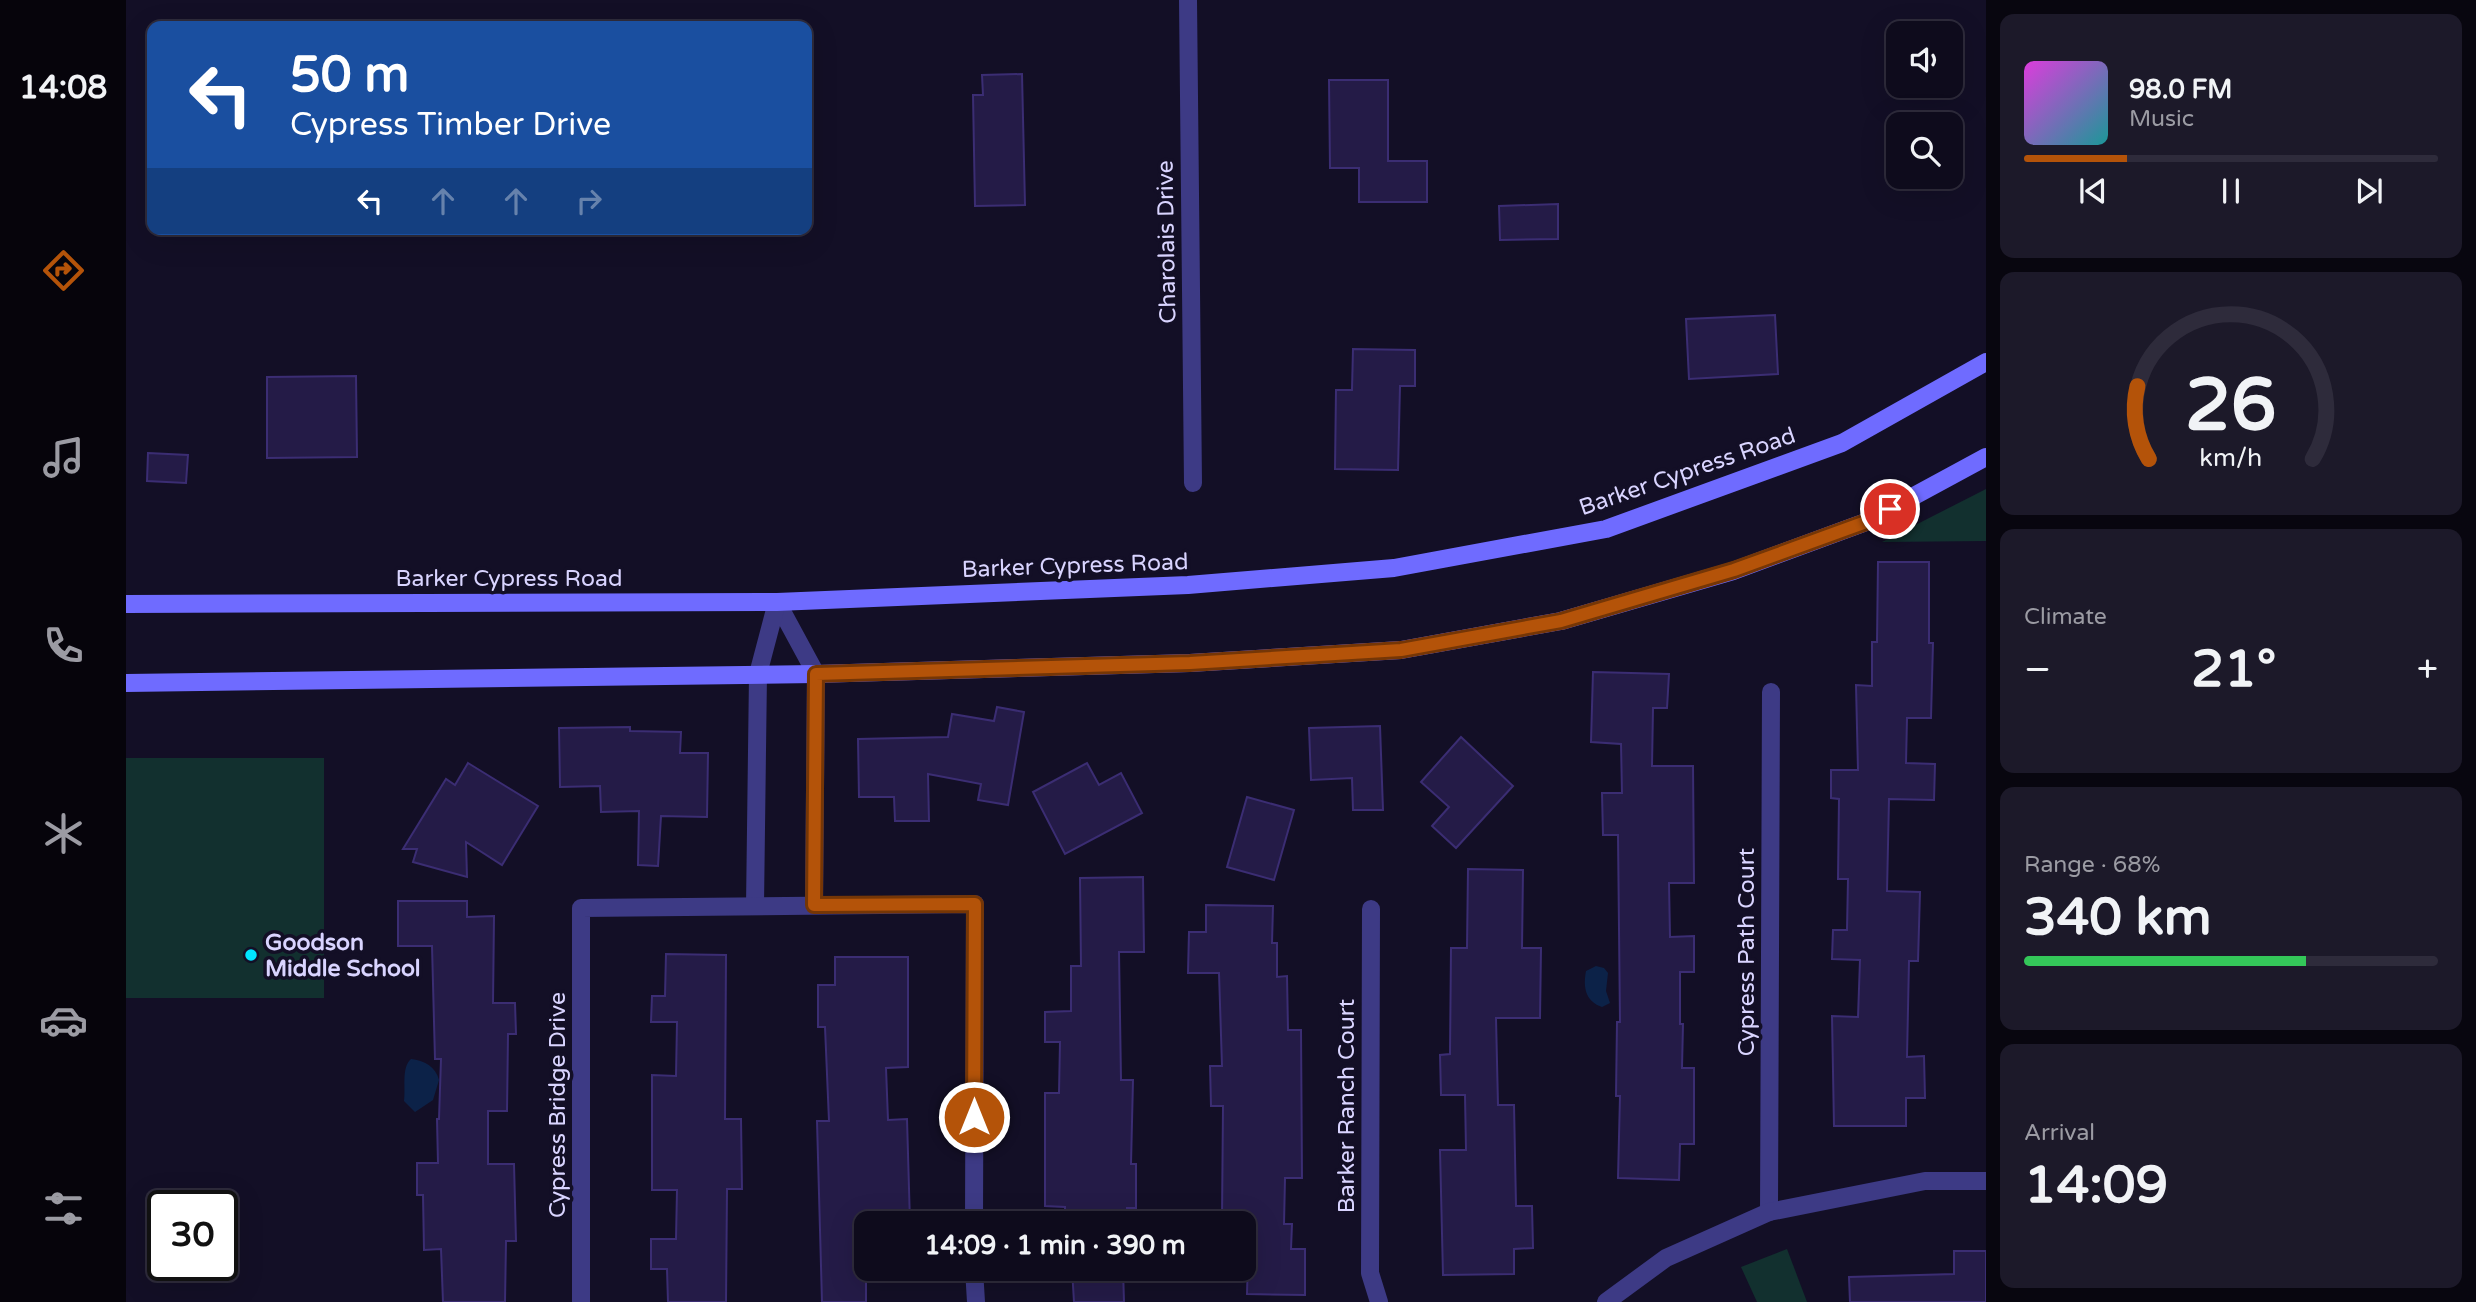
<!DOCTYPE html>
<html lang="en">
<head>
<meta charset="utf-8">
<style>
	body { margin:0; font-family:"Varela Round",sans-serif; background:#1c1929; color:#f1f3f6; height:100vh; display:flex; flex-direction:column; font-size:26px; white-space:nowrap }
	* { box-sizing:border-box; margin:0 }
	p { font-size:23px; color:#9b9ba3 }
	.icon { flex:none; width:38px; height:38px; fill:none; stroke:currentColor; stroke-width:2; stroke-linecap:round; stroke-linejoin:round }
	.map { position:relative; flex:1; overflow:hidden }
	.panel { display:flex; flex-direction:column; gap:14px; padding:14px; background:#08060f; width:490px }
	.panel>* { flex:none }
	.guide { position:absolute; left:21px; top:21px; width:665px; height:214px; border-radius:14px; box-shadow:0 7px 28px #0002,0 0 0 2px #2e2b3b; background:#1a4fa0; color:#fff; overflow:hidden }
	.buttons { position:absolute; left:1760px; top:21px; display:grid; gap:14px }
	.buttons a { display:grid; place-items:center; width:77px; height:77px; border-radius:14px; background:#0e0b1c; box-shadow:0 7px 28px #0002,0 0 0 2px #2e2b3b; font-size:35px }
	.speed { position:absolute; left:21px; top:1190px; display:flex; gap:14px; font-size:35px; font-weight:700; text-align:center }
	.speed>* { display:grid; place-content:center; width:91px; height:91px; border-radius:50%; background:#0e0b1c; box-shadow:0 7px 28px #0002,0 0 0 2px #2e2b3b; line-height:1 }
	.speed .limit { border:4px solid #111; border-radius:10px; background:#fff; color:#111 }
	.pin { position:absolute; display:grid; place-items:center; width:60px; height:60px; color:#fff; margin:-30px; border:4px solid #fff; border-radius:50%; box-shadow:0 2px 7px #0007 }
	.me { position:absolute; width:77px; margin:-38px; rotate:0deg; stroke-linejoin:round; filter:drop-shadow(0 0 5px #0008) }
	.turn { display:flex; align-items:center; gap:24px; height:147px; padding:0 28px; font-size:32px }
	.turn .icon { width:91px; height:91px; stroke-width:2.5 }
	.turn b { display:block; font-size:49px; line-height:60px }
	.lanes { display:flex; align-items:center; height:66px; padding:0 28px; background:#0003; justify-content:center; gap:35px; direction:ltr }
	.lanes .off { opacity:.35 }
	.big { font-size:52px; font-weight:700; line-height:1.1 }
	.panel .card { flex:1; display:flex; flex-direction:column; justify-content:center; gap:10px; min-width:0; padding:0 24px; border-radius:14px; background:#1c1929 }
	.panel .dial { align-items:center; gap:0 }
	.dial svg { height:182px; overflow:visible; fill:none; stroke:#2e2b3b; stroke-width:7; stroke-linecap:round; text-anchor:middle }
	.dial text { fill:#f1f3f6; stroke:none }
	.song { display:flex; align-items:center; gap:21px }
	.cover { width:84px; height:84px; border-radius:10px; background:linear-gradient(135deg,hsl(300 70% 55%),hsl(180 70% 35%)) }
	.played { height:7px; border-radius:4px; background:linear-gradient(90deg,#b45309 25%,#2e2b3b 25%) }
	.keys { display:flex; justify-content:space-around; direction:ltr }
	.heat { display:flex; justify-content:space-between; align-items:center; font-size:38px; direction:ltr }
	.charge { height:10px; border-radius:5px; background:linear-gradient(90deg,#34c759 68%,#2e2b3b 0) }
	.trip { position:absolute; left:728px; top:1211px; width:402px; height:70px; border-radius:14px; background:#0e0b1c; box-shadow:0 7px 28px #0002,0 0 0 2px #2e2b3b; font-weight:700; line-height:70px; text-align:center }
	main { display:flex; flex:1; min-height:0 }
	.tab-bar { display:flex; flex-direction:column; width:126px; justify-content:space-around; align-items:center; background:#06040b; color:#9b9ba3 }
	.tab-bar .icon { width:49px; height:49px }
	.tab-bar .on { color:#b45309 }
	.tab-bar b { font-size:32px; color:#f1f3f6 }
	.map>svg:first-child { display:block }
	.green { fill:#12302f }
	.water { fill:#0c2248 }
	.building { fill:#241b47; stroke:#3b2d73; stroke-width:2 }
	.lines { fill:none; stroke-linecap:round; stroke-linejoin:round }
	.street { stroke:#3d3a85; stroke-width:18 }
	.secondary { stroke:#6f6bff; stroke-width:18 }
	.route-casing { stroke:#753606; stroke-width:18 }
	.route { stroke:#b45309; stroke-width:12 }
	.poi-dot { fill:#00e5ff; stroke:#130f26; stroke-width:2.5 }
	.labels { text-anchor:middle; stroke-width:7; stroke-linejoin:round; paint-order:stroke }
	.street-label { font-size:23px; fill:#d9d4ff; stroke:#130f26 }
	.poi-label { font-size:23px; font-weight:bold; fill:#d9d4ff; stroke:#130f26; text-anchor:start }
</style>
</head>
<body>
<main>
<nav class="tab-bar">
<b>14:08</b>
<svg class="icon on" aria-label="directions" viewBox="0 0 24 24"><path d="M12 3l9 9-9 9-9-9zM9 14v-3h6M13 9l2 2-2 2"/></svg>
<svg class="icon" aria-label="music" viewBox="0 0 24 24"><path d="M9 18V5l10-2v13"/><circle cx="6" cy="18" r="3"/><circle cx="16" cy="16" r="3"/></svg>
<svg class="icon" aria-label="phone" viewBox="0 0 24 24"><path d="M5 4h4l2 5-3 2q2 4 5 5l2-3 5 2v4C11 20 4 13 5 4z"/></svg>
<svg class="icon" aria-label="climate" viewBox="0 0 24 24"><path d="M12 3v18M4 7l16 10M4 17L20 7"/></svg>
<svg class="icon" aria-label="car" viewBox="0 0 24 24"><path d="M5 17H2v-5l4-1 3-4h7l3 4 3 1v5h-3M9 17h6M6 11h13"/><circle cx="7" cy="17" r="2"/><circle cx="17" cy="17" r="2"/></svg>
<svg class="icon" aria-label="filters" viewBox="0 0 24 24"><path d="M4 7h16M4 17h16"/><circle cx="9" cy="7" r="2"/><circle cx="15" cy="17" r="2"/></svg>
</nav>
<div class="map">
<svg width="1860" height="1302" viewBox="0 0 1860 1302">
	<rect width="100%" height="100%" fill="#130f26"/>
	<!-- green -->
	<g class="green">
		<polygon points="1860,489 1860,541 1756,542"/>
		<rect x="0" y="758" width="198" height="240"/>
		<polygon points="1661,1249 1681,1302 1631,1302 1615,1267"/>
	</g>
	<!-- water -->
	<g class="water">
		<path d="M 1470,966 L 1478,968 L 1482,973 L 1480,991 L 1484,1003 L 1476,1007 C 1459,1001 1457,987 1460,971 Z"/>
		<path d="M 285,1059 C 298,1060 310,1067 313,1080 L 307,1100 L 289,1112 L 278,1101 C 280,1088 275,1068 285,1059 Z"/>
	</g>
	<!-- building -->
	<g class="building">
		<polygon points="896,74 899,205 849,206 847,95 857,95 856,75"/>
		<polygon points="1203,80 1262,80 1262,161 1301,161 1301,202 1233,202 1233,168 1204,168"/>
		<polygon points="1432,204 1432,239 1374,240 1373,206"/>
		<polygon points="1649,315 1652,374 1563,379 1560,319"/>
		<polygon points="1227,349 1289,350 1289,386 1274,386 1272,470 1209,469 1210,390 1226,390"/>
		<polygon points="230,376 231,457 141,458 141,377"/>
		<polygon points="22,453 62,455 60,483 21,481"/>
		<polygon points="1752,562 1803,562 1803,643 1807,643 1805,718 1781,718 1780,763 1809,764 1808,800 1763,799 1761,891 1794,892 1792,961 1783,961 1781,1057 1798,1056 1799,1098 1780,1098 1780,1126 1708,1126 1706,1016 1732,1017 1734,960 1706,959 1707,930 1721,930 1722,879 1712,879 1713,799 1705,798 1705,770 1732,770 1730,685 1746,686 1746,642 1751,642"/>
		<polygon points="1467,672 1543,674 1541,708 1527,708 1526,766 1567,766 1568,883 1543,883 1544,937 1568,936 1568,972 1554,972 1554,1024 1557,1024 1556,1068 1568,1068 1568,1144 1554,1144 1553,1180 1492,1178 1494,1096 1490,1096 1491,1022 1494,1022 1492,835 1477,835 1476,793 1496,793 1495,744 1465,742"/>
		<polygon points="871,707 898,712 882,805 852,800 855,784 802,774 803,821 769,821 768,797 733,797 732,739 822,737 826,714 868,721"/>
		<polygon points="1254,726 1257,810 1227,810 1226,778 1185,780 1183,728"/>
		<polygon points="504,727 504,731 555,732 554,753 582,753 581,817 535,816 532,866 512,865 513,811 475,812 474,786 434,787 433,728"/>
		<polygon points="1335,737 1387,786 1330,848 1306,826 1323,807 1295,782"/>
		<polygon points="342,763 412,806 376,865 340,842 341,877 287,862 291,849 277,849 320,779 329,785"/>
		<polygon points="961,763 973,785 995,773 1016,813 939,854 907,792"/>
		<polygon points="1121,797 1168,810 1148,880 1101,867"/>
		<polygon points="1342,869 1397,870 1396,948 1415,948 1414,1018 1370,1018 1372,1105 1388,1105 1390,1206 1406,1206 1407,1248 1388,1249 1388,1274 1317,1275 1314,1150 1340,1150 1339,1095 1315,1095 1314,1055 1324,1054 1325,948 1341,948"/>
		<polygon points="1017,877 1018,952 993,952 995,1080 1007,1080 1005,1164 1010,1164 1010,1208 1001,1208 1001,1223 939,1223 939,1207 919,1206 919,1093 933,1093 934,1042 919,1042 919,1012 945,1011 945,966 955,966 954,878"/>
		<polygon points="272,901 341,901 341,917 368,916 367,1003 389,1003 390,1034 382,1034 381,1111 362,1111 362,1164 388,1164 390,1241 380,1241 379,1302 317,1302 315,1249 298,1250 297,1195 291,1195 291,1163 312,1163 311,1119 313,1119 315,1059 309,1059 306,946 272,946"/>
		<polygon points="1080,905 1147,906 1146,943 1151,943 1151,977 1161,976 1162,1030 1175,1030 1176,1178 1159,1178 1158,1224 1166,1224 1165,1249 1179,1249 1179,1295 1121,1294 1123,1219 1096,1219 1097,1106 1085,1106 1084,1066 1096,1066 1093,973 1062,973 1063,932 1080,932"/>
		<polygon points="540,954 600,955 599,1119 615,1119 616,1189 601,1189 600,1302 542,1302 541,1269 525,1269 525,1239 550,1239 551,1190 526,1190 526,1075 550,1076 551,1022 525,1022 526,996 539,996"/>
		<polygon points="709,957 782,957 782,1067 760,1068 762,1120 781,1119 784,1223 740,1223 740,1302 696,1302 691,1121 703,1121 699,1027 692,1027 692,985 709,985"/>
		<polygon points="1828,1251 1860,1251 1860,1302 1724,1302 1723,1277 1828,1274"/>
		<polygon points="946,1269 997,1269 998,1302 948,1302"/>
	</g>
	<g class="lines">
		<!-- street -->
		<g class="street">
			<polyline points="1062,0 1067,483"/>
			<polyline points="651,602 690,674 688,905"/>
			<polyline points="629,906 632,674 651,602"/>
			<polyline points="1245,909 1244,1273 1253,1302"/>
			<polyline points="1643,1212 1645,692"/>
			<polyline points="848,1269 850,1302"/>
			<polyline points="455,1302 455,908 849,904 848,1223"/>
			<polyline points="1480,1302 1540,1258 1643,1212 1799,1181 1860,1181"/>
		</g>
		<!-- secondary -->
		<g class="secondary">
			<polyline points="0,604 651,602 1062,585 1268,568 1480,529 1716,443 1860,362"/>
			<polyline points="0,683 690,674 1064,663 1275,650 1435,621 1607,571 1740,522 1860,457"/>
		</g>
	</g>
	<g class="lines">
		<defs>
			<polyline id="route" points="848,1117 849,904 688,905 690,674 1064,663 1275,650 1435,621 1608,570 1740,522 1764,509"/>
		</defs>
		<!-- route casing -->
		<use href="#route" class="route-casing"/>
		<!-- route -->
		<use href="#route" class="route"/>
	</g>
	<!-- markers -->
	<circle class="poi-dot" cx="125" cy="955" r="7"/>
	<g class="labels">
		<!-- street labels -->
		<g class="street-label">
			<text transform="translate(1040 242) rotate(-91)" y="8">Charolais Drive</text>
			<text transform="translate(1561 471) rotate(-19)" y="8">Barker Cypress Road</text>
			<text transform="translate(949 565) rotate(-2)" y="8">Barker Cypress Road</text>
			<text x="383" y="586">Barker Cypress Road</text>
			<text transform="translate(1620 952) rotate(-90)" y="8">Cypress Path Court</text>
			<text transform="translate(431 1105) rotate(-90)" y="8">Cypress Bridge Drive</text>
			<text transform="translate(1220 1106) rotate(-90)" y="8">Barker Ranch Court</text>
		</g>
		<!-- poi labels -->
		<g class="poi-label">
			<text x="139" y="950">Goodson<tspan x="139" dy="26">Middle School</tspan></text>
		</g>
	</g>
</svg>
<div class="buttons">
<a><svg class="icon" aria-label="sound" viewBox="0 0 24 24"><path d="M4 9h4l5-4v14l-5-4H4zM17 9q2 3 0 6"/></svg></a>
<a><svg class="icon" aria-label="search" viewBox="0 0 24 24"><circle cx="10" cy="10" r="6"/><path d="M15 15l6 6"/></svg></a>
</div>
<div class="speed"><div class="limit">30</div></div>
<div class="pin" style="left:1764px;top:509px;background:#d93025"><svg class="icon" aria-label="arrive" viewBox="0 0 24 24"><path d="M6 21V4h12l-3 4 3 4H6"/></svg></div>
<svg class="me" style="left:848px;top:1117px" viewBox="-20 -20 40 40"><circle r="17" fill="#b45309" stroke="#fff" stroke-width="3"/><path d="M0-11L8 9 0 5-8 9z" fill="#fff"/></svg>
<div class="trip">14:09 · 1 min · 390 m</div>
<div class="guide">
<div class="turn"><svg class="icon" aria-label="left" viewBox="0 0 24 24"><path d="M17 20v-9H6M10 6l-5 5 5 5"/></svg><div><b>50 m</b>Cypress Timber Drive</div></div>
<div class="lanes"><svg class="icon" aria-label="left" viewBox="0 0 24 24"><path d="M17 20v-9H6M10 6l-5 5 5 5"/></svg><svg class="icon off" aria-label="ahead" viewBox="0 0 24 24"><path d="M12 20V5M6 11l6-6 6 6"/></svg><svg class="icon off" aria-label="ahead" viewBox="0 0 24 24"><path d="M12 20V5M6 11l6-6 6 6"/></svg><svg class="icon off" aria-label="right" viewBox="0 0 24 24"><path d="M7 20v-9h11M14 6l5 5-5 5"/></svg></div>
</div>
</div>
<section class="panel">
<div class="card">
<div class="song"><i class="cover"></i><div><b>98.0 FM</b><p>Music</p></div></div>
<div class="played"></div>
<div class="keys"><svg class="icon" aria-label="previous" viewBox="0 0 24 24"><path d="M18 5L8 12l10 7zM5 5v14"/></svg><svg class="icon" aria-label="pause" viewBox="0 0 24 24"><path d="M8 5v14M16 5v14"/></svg><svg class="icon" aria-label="next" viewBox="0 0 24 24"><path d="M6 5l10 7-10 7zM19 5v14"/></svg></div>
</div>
<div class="card dial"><svg viewBox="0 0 100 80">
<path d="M14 69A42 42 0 1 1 86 69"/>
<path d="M14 69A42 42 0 0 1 9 37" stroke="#b45309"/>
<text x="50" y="56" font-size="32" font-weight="700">26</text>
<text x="50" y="72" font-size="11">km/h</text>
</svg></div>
<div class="card"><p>Climate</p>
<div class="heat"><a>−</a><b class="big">21°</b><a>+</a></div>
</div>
<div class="card"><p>Range · 68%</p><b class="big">340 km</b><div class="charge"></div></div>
<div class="card"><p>Arrival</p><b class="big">14:09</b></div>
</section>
</main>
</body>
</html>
